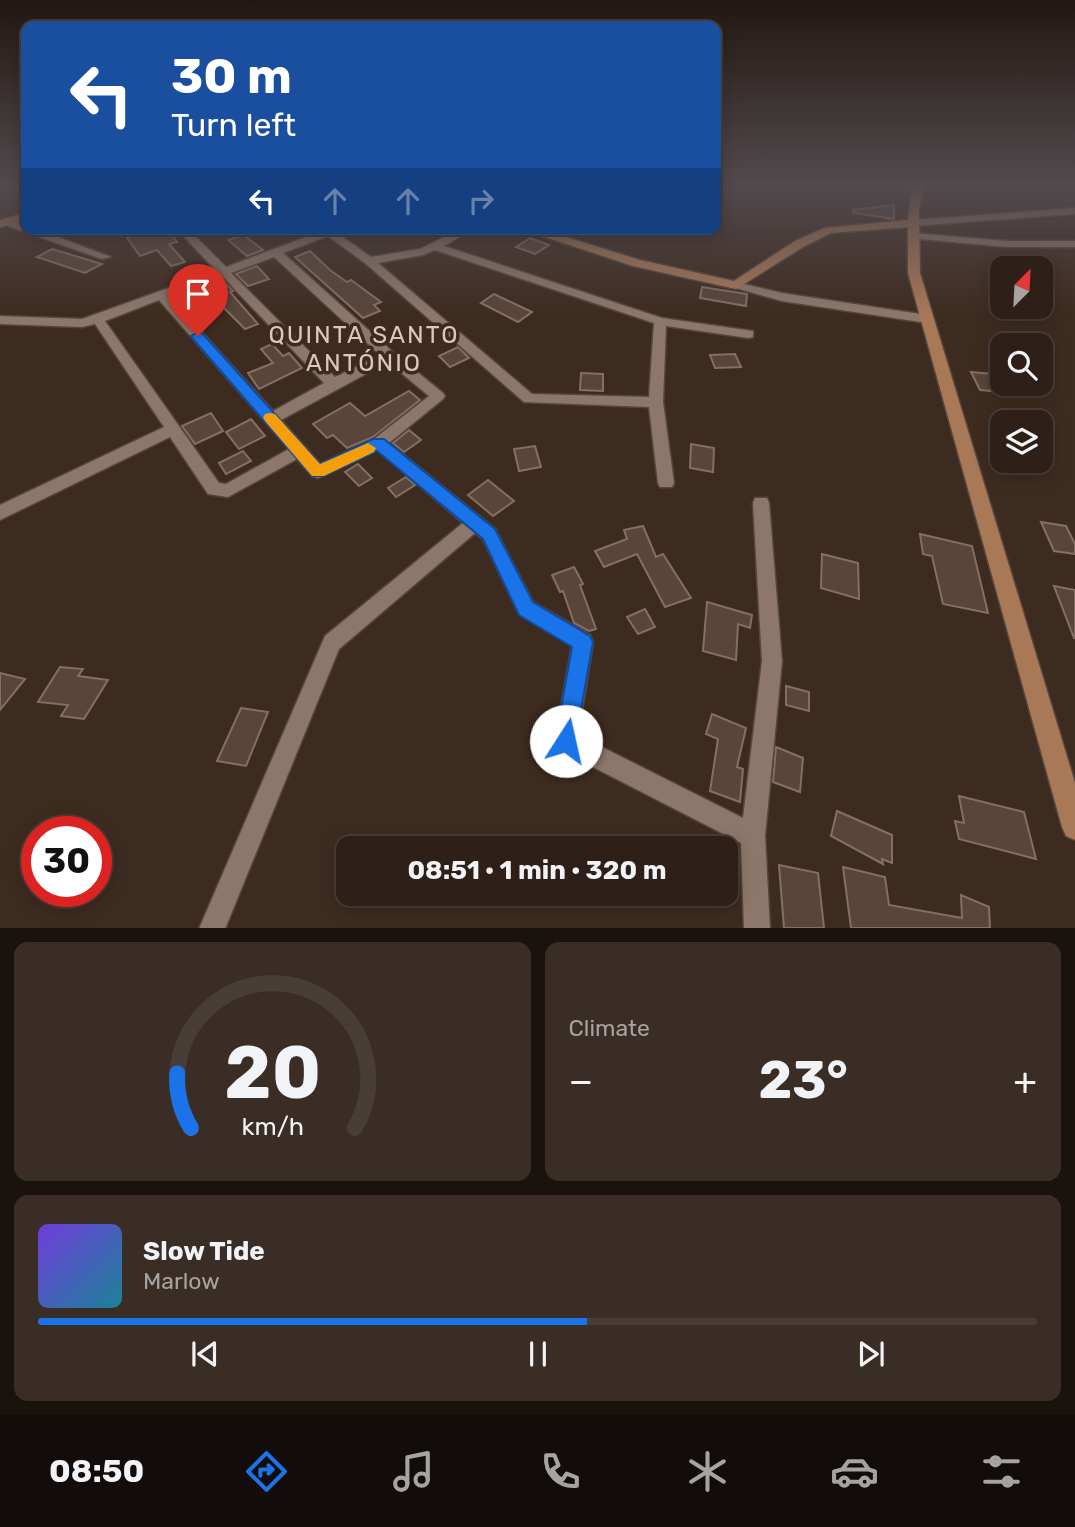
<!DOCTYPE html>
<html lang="en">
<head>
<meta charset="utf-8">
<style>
	body { margin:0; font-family:Rubik,sans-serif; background:#3a2d25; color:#f1f3f6; height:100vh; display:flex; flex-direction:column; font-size:26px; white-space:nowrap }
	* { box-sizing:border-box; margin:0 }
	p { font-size:23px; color:#a7a3a2 }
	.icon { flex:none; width:38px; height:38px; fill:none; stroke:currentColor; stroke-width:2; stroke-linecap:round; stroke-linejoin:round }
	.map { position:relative; height:928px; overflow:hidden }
	.side { display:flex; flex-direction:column; gap:14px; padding:14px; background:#19120d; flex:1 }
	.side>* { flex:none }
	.top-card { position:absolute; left:21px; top:21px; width:700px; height:214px; border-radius:14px; box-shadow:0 4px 18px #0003,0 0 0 2px #493e37; background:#1a4fa0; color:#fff; overflow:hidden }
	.needle { width:46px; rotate:24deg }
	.buttons { position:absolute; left:990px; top:256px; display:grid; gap:14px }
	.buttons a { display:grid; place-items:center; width:63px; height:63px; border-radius:14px; background:#2e2018; box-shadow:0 4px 18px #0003,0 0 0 2px #493e37; font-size:35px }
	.speed { position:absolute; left:21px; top:816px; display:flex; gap:14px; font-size:35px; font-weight:700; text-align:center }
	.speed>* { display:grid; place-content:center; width:91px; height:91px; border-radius:50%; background:#2e2018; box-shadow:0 4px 18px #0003,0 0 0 2px #493e37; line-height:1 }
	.speed .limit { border:10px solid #d22; background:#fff; color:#111 }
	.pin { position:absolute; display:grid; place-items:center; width:60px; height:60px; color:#fff; margin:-72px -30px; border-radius:50% 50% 50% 0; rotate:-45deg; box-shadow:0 0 7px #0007 }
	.pin .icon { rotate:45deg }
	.me { position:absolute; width:77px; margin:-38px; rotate:10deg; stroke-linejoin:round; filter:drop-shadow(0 0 5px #0008) }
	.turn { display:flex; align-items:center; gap:24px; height:147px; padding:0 35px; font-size:32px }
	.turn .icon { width:91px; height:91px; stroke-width:2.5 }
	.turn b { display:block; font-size:49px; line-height:60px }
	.lanes { display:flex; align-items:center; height:66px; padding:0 35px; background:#0003; justify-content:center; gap:35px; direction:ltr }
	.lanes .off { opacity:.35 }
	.big { font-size:52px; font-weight:700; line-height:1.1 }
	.side .widget { flex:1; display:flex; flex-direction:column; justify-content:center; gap:10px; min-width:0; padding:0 24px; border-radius:14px; background:#3a2d25 }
	.side .dial { align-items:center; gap:0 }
	.dial svg { height:182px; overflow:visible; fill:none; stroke:#493e37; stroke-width:7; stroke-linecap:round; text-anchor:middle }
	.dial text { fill:#f1f3f6; stroke:none }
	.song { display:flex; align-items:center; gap:21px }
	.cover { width:84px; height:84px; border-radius:10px; background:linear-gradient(135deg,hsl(260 70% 55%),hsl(190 70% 35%)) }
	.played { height:7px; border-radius:4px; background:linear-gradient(90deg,#1a73e8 55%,#493e37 55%) }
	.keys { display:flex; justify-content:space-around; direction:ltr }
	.heat { display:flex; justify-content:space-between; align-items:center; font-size:38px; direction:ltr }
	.side .tiles { flex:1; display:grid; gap:14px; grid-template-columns:1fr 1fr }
	.widget:last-child { grid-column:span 2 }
	.trip { position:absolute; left:336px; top:836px; width:402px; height:70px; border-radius:14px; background:#2e2018; box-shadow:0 4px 18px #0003,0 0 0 2px #493e37; font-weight:700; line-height:70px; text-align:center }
	.menu { display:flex; height:112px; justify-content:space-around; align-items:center; background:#120d0a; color:#a7a3a2 }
	.menu .icon { width:49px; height:49px }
	.menu .current { color:#1a73e8 }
	.menu b { font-size:32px; color:#f1f3f6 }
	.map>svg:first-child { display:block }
	.building { fill:#594539; stroke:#856f62; stroke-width:2 }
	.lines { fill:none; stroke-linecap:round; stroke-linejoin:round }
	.street-casing { stroke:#56473d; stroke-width:3 }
	.secondary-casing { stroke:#56473d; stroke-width:3 }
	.street { fill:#8d776a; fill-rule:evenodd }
	.secondary { fill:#a87857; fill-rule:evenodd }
	.route { fill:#1a73e8; stroke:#114b97; stroke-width:2 }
	.slow { fill:#f59e0b }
	.labels { text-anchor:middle; stroke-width:7; stroke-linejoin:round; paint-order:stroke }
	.quarter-label { font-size:24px; letter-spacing:2px; fill:#dec6b8; stroke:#3e2b20 }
</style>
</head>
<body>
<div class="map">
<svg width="1075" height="929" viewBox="0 0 1075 929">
	<rect width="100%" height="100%" fill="#3e2b20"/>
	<!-- building -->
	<g class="building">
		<polygon points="894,205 894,219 853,213 853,210"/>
		<polygon points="125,229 149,229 154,236 169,231 177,242 169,244 185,262 171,266 157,250 140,256 127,238 130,236"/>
		<polygon points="244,235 250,240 263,250 247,256 228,240"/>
		<polygon points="530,238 549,245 535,254 516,247"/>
		<polygon points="52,249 102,264 85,273 37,257"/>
		<polygon points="310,251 330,270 347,282 351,280 381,302 374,305 380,311 363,318 295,257"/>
		<polygon points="257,266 269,279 248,286 236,274"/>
		<polygon points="223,281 233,291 230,292 258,324 245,329 221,305 216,307 205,286"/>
		<polygon points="702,287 747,294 746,306 700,298"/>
		<polygon points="494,294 532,312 518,322 481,303"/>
		<polygon points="272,344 283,356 289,353 302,368 259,389 248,373 273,363 261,349"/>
		<polygon points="458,347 469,358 450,367 439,356"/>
		<polygon points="735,354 741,367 715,368 710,355"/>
		<polygon points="971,372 993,374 1003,392 980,390"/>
		<polygon points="581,373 603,374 603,391 580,390"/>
		<polygon points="409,391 420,400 373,437 347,448 333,435 327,438 313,424 350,403 365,416"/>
		<polygon points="211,413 223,431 195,444 182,426"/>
		<polygon points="251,419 265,436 239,449 226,432"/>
		<polygon points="409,430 421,440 404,452 393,443"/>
		<polygon points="691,444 714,448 713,472 690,468"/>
		<polygon points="535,446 541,467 519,471 514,449"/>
		<polygon points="243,451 251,461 226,474 219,463"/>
		<polygon points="358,464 372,478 359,486 345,472"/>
		<polygon points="406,477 415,485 396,497 388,488"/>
		<polygon points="488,480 514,501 493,516 468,495"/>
		<polygon points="1041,522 1066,526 1075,544 1075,554 1054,551"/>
		<polygon points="643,526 656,557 663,554 691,598 665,607 637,554 604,567 595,551 627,539 624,530"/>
		<polygon points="920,534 972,546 988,613 943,604 932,556 923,554"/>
		<polygon points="822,554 858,563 859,599 821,588"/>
		<polygon points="574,567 583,584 580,585 596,629 589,631 574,623 563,591 560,592 552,575"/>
		<polygon points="1054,586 1075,590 1075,638 1074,638"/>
		<polygon points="707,602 752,615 750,628 738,624 736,660 703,651"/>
		<polygon points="645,609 655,627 638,634 627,617"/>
		<polygon points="60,667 83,669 78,676 108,680 84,719 61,716 68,705 38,702"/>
		<polygon points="0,673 25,679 0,710"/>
		<polygon points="786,686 809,692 809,711 786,705"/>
		<polygon points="241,708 268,712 246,766 217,761"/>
		<polygon points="712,714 746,728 737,767 743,769 740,802 710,791 718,739 706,734"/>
		<polygon points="776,747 803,758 800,792 773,782"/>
		<polygon points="959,796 1024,812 1036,859 959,839 955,821 964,823"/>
		<polygon points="837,811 892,835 892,863 882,859 883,864 831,836"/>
		<polygon points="779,865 818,873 824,928 784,928"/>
		<polygon points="843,867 885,877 889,905 962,918 961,895 989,907 990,928 851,928"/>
	</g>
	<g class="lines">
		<defs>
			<g id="street">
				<polygon points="896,184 912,184 922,188 917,191"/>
				<polygon points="1075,208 1075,214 913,226 908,223 913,220"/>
				<polygon points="6,219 26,226 26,229 37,229 111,257 102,259 2,224 2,220"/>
				<path d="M 177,229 L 188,229 L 226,267 L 327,229 L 333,230 L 371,257 L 420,249 L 460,229 L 474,229 L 444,246 L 662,318 L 753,331 L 753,337 L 748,338 L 666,326 L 663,402 L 674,483 L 672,487 L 660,487 L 658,483 L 649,407 L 524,402 L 365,263 L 328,236 L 283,253 L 394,353 L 443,393 L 445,396 L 443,399 L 389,443 L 495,529 L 533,602 L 590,635 L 593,642 L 578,735 L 743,818 L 762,661 L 753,503 L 755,498 L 767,498 L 769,503 L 782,661 L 765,836 L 770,929 L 744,929 L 741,843 L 558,749 L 555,741 L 572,646 L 519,614 L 483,539 L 475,533 L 339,649 L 225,929 L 199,929 L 325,636 L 463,523 L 378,450 L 318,478 L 312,476 L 297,459 L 228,497 L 208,494 L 170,437 L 0,520 L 0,505 L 164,427 L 95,324 L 82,327 L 0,324 L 0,316 L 82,319 L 216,271 ZM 435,250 L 654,323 L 649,397 L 532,394 L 378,263 L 423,255 ZM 274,257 L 380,355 L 335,377 L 231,273 ZM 222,276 L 324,383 L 273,411 L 169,296 ZM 159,300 L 289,449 L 226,484 L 219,483 L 105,321 ZM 388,362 L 429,396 L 374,439 L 320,464 L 281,420 Z"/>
				<polygon points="913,233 1007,241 1075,241 1075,247 1007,247 909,238 909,234"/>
				<polygon points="736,282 782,293 927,315 933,319 927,323 782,301 732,287 732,283"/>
			</g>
			<g id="secondary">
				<polygon points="913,184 923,184 919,211 920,273 1075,783 1075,840 1066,836 1062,827 908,273 908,227 831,233 803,247 736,289 633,266 521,229 540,229 640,260 734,281 795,241 825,228 908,220"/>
				<polygon points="26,213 26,220 0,227 0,220"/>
			</g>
		</defs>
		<!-- street casing -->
		<use href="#street" class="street-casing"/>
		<!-- secondary casing -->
		<use href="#secondary" class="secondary-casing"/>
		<!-- street -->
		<use href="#street" class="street"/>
		<!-- secondary -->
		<use href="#secondary" class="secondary"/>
	</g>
	<!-- sky -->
	<linearGradient id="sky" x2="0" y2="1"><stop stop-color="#221812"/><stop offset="0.59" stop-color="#524a4e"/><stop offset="1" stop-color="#524a4e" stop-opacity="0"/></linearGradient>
	<rect width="1075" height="314" fill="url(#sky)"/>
	<!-- route -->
	<polygon class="route" points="198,332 203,334 320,464 373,439 384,439 495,529 533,602 590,636 593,642 574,749 566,752 558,749 555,741 572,647 519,615 483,539 377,451 324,476 312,476 193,339 191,336"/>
	<!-- slow -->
	<polygon class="slow" points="270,413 275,414 320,464 368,443 376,448 374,452 324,476 312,476 265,421 263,418 265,414"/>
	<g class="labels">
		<!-- quarter labels -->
		<g class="quarter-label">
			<text x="364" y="343">QUINTA SANTO<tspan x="364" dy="28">ANTÓNIO</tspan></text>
		</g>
	</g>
</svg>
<div class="buttons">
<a><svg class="needle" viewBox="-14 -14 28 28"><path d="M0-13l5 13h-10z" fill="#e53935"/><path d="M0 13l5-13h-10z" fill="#a7a3a2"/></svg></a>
<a><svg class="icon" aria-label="search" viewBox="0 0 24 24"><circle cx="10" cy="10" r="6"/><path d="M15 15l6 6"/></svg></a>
<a><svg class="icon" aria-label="layers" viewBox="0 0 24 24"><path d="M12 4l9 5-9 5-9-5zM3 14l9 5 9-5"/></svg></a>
</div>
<div class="speed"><div class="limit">30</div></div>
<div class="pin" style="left:198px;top:336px;background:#d93025"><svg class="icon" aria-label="arrive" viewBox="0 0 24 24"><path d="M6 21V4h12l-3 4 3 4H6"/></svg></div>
<svg class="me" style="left:566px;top:741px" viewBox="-20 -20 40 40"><circle r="19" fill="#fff"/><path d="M0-13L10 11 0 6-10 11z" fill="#1a73e8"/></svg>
<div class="trip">08:51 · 1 min · 320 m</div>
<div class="top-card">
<div class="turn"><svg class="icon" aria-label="left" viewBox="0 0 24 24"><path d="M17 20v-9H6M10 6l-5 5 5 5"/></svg><div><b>30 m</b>Turn left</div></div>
<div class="lanes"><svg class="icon" aria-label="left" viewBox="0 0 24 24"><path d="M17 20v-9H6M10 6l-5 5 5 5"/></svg><svg class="icon off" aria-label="ahead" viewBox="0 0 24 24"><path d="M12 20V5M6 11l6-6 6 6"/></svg><svg class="icon off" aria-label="ahead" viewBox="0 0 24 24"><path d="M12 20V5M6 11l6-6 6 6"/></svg><svg class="icon off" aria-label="right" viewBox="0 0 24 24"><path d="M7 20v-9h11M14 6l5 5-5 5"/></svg></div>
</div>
</div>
<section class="side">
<div class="tiles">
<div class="widget dial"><svg viewBox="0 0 100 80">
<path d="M14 69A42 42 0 1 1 86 69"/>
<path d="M14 69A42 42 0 0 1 8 45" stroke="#1a73e8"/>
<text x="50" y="56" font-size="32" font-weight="700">20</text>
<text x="50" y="72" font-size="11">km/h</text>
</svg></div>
<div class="widget"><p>Climate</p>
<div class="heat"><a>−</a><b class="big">23°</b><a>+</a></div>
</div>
<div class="widget">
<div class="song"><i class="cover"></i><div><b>Slow Tide</b><p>Marlow</p></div></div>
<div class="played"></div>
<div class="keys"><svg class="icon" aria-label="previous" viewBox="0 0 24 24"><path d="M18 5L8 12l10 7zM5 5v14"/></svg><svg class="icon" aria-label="pause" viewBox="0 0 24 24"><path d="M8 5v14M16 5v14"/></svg><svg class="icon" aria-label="next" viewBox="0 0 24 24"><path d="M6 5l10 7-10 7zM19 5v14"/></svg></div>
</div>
</div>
</section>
<nav class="menu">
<b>08:50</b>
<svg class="icon current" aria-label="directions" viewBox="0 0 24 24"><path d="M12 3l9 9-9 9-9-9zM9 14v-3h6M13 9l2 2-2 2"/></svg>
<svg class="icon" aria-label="music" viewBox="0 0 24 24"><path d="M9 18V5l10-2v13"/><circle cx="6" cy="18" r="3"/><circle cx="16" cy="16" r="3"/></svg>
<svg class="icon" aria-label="phone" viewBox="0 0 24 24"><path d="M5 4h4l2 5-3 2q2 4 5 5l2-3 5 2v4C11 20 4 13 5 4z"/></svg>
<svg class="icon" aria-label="climate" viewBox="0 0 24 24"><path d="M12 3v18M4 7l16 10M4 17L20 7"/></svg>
<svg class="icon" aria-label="car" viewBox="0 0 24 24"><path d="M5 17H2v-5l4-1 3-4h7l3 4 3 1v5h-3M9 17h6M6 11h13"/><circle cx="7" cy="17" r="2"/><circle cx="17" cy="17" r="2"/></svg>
<svg class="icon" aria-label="filters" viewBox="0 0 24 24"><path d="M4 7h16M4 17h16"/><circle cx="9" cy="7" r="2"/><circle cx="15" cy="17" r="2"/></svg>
</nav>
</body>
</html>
